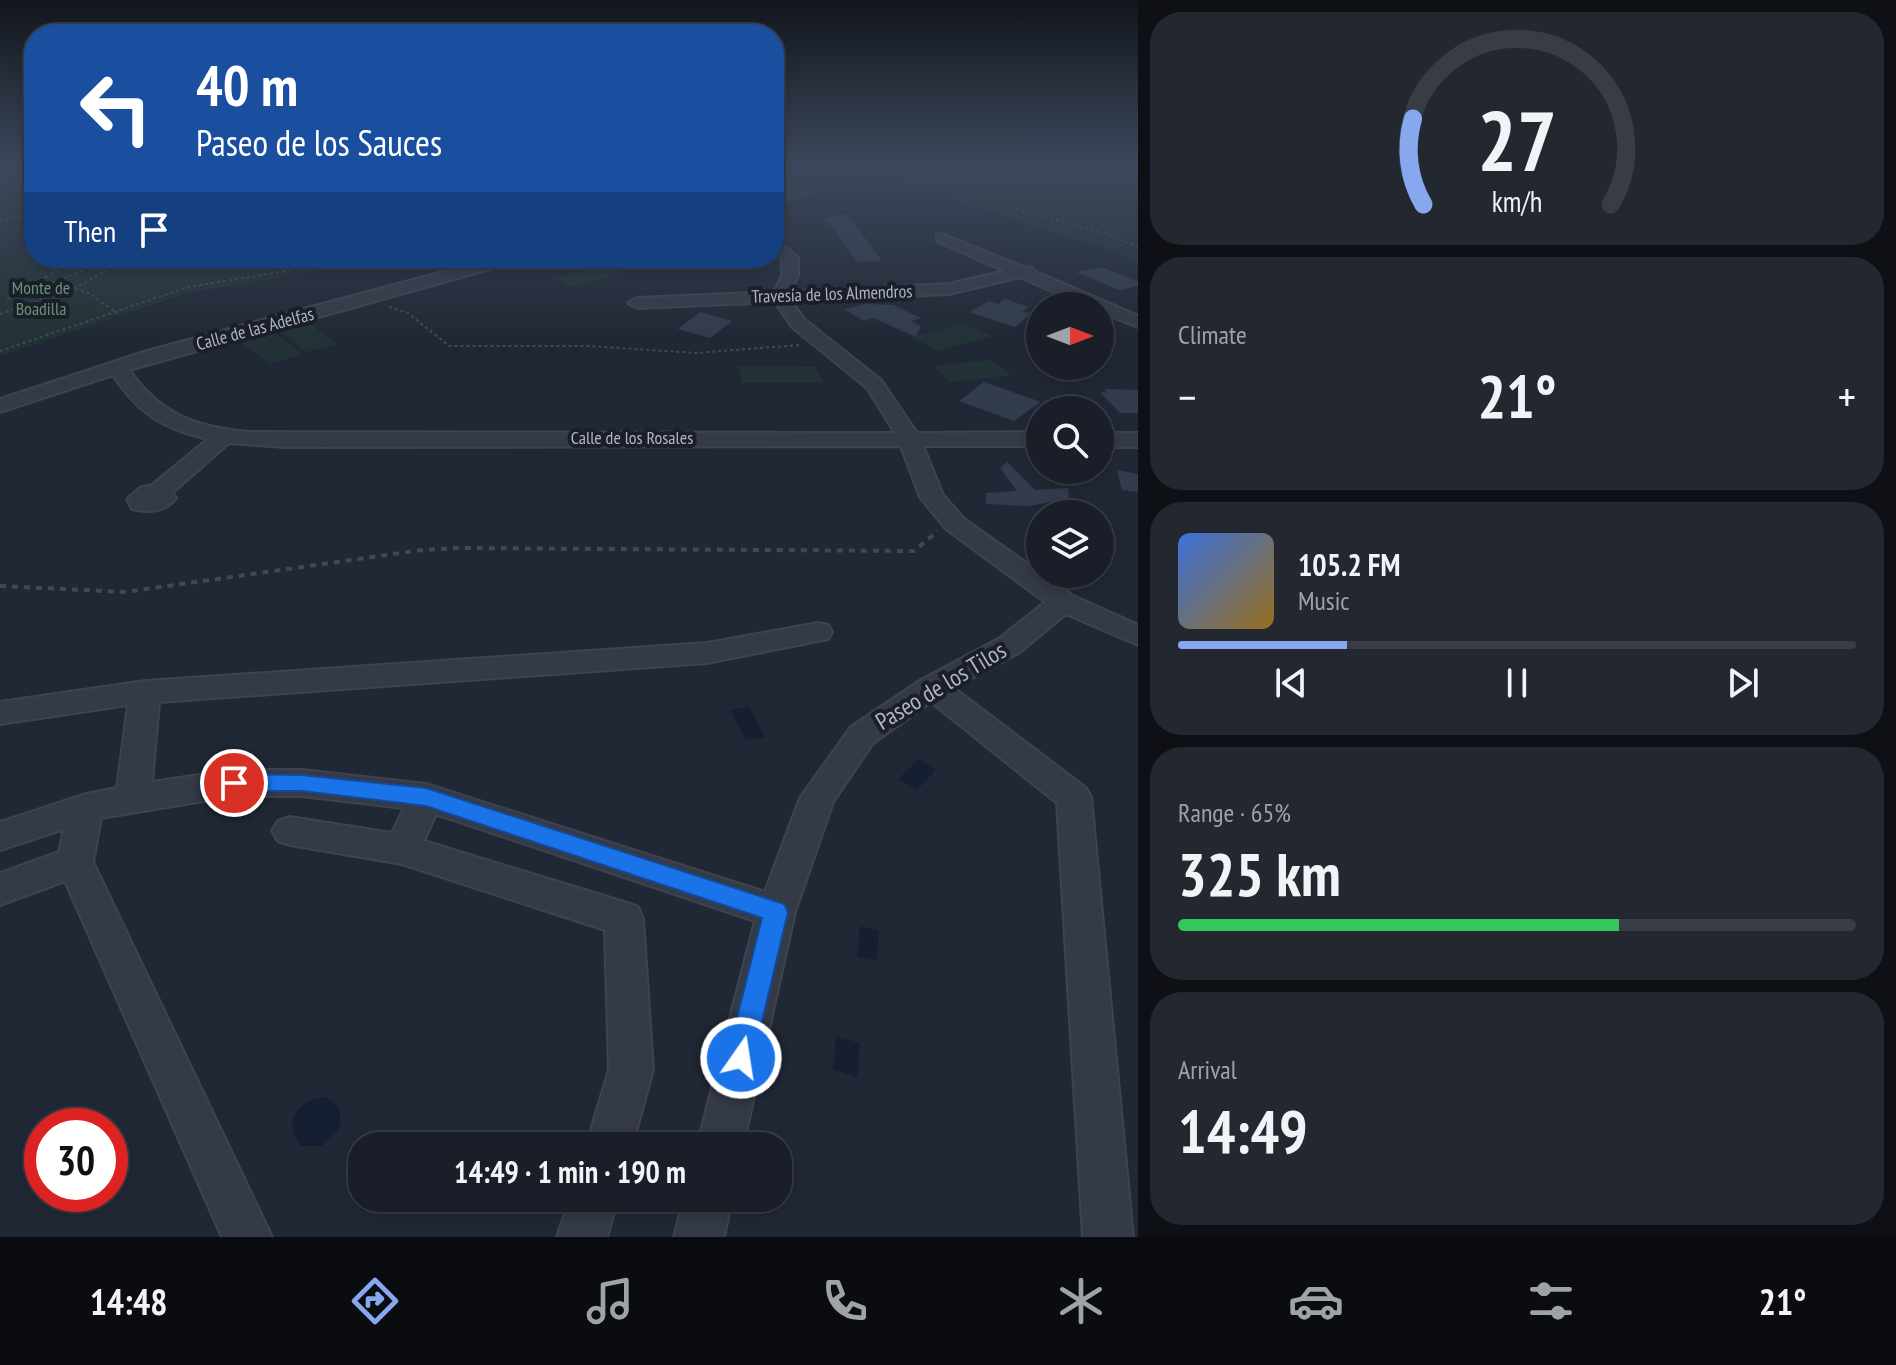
<!DOCTYPE html>
<html lang="en">
<head>
<meta charset="utf-8">
<style>
	body { margin:0; font-family:"PT Sans Narrow",sans-serif; background:#222730; color:#f1f3f6; height:100vh; display:flex; flex-direction:column; font-size:30px; white-space:nowrap }
	* { box-sizing:border-box; margin:0 }
	p { font-size:26px; color:#9fa2a8 }
	.icon { flex:none; width:44px; height:44px; fill:none; stroke:currentColor; stroke-width:2; stroke-linecap:round; stroke-linejoin:round }
	.map { position:relative; flex:1; overflow:hidden }
	.drawer { display:flex; flex-direction:column; gap:12px; padding:12px; background:#0e1016; width:758px }
	.drawer>* { flex:none }
	.hud { position:absolute; left:24px; top:24px; width:760px; height:244px; border-radius:32px; box-shadow:0 4px 12px #0003,0 0 0 2px #373c45; background:#1a4fa0; color:#fff; overflow:hidden }
	.needle { width:52px; rotate:90deg }
	.fabs { position:absolute; left:1026px; top:292px; display:grid; gap:16px }
	.fabs a { display:grid; place-items:center; width:88px; height:88px; border-radius:50%; background:#191e28; box-shadow:0 4px 12px #0003,0 0 0 2px #373c45; font-size:40px }
	.speed { position:absolute; left:24px; top:1108px; display:flex; gap:16px; font-size:40px; font-weight:700; text-align:center }
	.speed>* { display:grid; place-content:center; width:104px; height:104px; border-radius:50%; background:#191e28; box-shadow:0 4px 12px #0003,0 0 0 2px #373c45; line-height:1 }
	.speed .limit { border:12px solid #d22; background:#fff; color:#111 }
	.pin { position:absolute; display:grid; place-items:center; width:68px; height:68px; color:#fff; margin:-34px; border:4px solid #fff; border-radius:50%; box-shadow:0 2px 8px #0007 }
	.me { position:absolute; width:88px; margin:-44px; rotate:13deg; stroke-linejoin:round; filter:drop-shadow(0 0 6px #0008) }
	.turn { display:flex; align-items:center; gap:28px; height:168px; padding:0 40px; font-size:36px }
	.turn .icon { width:104px; height:104px; stroke-width:2.5 }
	.turn b { display:block; font-size:56px; line-height:68px }
	.then { display:flex; align-items:center; height:76px; padding:0 40px; background:#0003; gap:16px; font-size:30px }
	.big { font-size:60px; font-weight:600; line-height:1.1 }
	.drawer .widget { flex:1; display:flex; flex-direction:column; justify-content:center; gap:12px; min-width:0; padding:0 28px; border-radius:32px; background:#222730 }
	.drawer .dial { align-items:center; gap:0 }
	.dial svg { height:208px; overflow:visible; fill:none; stroke:#373c45; stroke-width:7; stroke-linecap:round; text-anchor:middle }
	.dial text { fill:#f1f3f6; stroke:none }
	.song { display:flex; align-items:center; gap:24px }
	.cover { width:96px; height:96px; border-radius:12px; background:linear-gradient(135deg,hsl(220 70% 55%),hsl(40 70% 35%)) }
	.played { height:8px; border-radius:4px; background:linear-gradient(90deg,#87a7ef 25%,#373c45 25%) }
	.keys { display:flex; justify-content:space-around; direction:ltr }
	.heat { display:flex; justify-content:space-between; align-items:center; font-size:44px; direction:ltr }
	.charge { height:12px; border-radius:6px; background:linear-gradient(90deg,#34c759 65%,#373c45 0) }
	.trip { position:absolute; left:348px; top:1132px; width:444px; height:80px; border-radius:32px; background:#191e28; box-shadow:0 4px 12px #0003,0 0 0 2px #373c45; font-weight:600; line-height:80px; text-align:center }
	.dock { display:flex; height:128px; justify-content:space-around; align-items:center; background:#0a0c10; color:#9fa2a8 }
	.dock .icon { width:56px; height:56px }
	.dock .active { color:#87a7ef }
	.dock b { font-size:36px; color:#f1f3f6 }
	main { display:flex; flex:1; min-height:0 }
	.map>svg:first-child { display:block }
	.green { fill:#233236 }
	.water { fill:#161f31 }
	.building { fill:#333c4c }
	.lines { fill:none; stroke-linecap:round; stroke-linejoin:round }
	.minor-casing { stroke:#3e434f; stroke-width:4 }
	.path-far1 { stroke:#3b4c4f; stroke-width:2; stroke-dasharray:3 3; stroke-linecap:butt }
	.path { stroke:#3b4c4f; stroke-width:4; stroke-dasharray:6 6; stroke-linecap:butt }
	.minor { fill:#343a46; fill-rule:evenodd }
	.route { fill:#1a73e8; stroke:#114b97; stroke-width:2 }
	.labels { text-anchor:middle; stroke-width:8; stroke-linejoin:round; paint-order:stroke }
	.far-park-label { font-size:18px; fill:#689175; stroke:#1a1f2a }
	.far-street-label { font-size:18px; fill:#afb5c2; stroke:#1a1f2a }
	.near-street-label { font-size:24px; fill:#afb5c2; stroke:#1a1f2a }
</style>
</head>
<body>
<main>
<div class="map">
<svg width="1138" height="1237" viewBox="0 0 1138 1237">
	<rect width="100%" height="100%" fill="#212835"/>
	<!-- green -->
	<g class="green">
		<polygon points="0,165 34,165 34,258 400,258 187,293 0,356"/>
		<polygon points="877,165 1138,165 1138,263 1112,251 977,208"/>
		<polygon points="609,265 625,274 570,287 555,277"/>
		<polygon points="306,321 337,344 306,352 276,329"/>
		<polygon points="962,323 992,336 939,351 911,337"/>
		<polygon points="271,330 303,354 269,364 237,339"/>
		<polygon points="991,360 1012,375 950,382 934,366"/>
		<polygon points="738,366 816,367 823,383 742,383"/>
	</g>
	<!-- water -->
	<g class="water">
		<polygon points="749,707 765,737 746,740 730,710"/>
		<polygon points="919,759 936,770 917,790 898,779"/>
		<polygon points="860,926 879,931 877,961 857,956"/>
		<polygon points="836,1036 860,1043 857,1077 833,1070"/>
		<path d="M 325,1097 C 341,1105 343,1115 338,1131 L 322,1146 L 301,1146 C 281,1124 298,1098 325,1097 Z"/>
	</g>
	<!-- building -->
	<g class="building">
		<polygon points="785,186 815,194 786,202 774,199 774,189"/>
		<polygon points="847,214 882,261 857,262 825,218"/>
		<polygon points="1102,267 1138,281 1138,286 1119,290 1076,272"/>
		<polygon points="1005,299 1029,307 1023,311 1031,314 1015,327 969,312 989,301 998,304"/>
		<polygon points="866,304 893,305 921,318 911,321 921,326 916,337 873,318 864,321 844,309"/>
		<polygon points="700,312 732,321 710,338 678,329"/>
		<polygon points="984,382 1041,402 1014,421 959,401"/>
		<polygon points="1105,389 1138,390 1138,413 1120,413 1100,392 1107,393"/>
		<polygon points="1007,462 1035,490 1068,488 1069,499 1028,506 986,504 986,493 1017,491 1000,468"/>
		<polygon points="1117,470 1138,474 1138,492 1122,490"/>
	</g>
	<g class="lines">
		<defs>
			<g id="minor">
				<polygon points="774,168 788,176 782,180 774,177"/>
				<path d="M 942,234 L 1023,267 L 1032,268 L 1034,271 L 1138,316 L 1138,327 L 1100,312 L 1100,306 L 1086,306 L 1020,277 L 949,294 L 791,301 L 804,319 L 881,380 L 917,433 L 1040,432 L 1040,446 L 923,446 L 943,495 L 964,519 L 1073,596 L 1138,625 L 1138,645 L 1066,614 L 1020,652 L 954,688 L 1086,788 L 1091,797 L 1133,1237 L 1083,1237 L 1057,803 L 931,702 L 873,743 L 833,802 L 795,912 L 743,1146 L 697,1146 L 755,921 L 436,814 L 424,841 L 624,902 L 638,907 L 643,919 L 653,1070 L 632,1146 L 586,1146 L 609,1070 L 605,930 L 402,864 L 290,845 L 278,841 L 272,831 L 278,821 L 290,817 L 392,833 L 404,808 L 302,796 L 234,796 L 101,818 L 93,862 L 272,1237 L 222,1237 L 65,881 L 0,905 L 0,873 L 59,852 L 64,829 L 0,850 L 0,822 L 86,794 L 117,788 L 128,705 L 0,724 L 0,702 L 145,681 L 707,643 L 818,623 L 828,625 L 832,632 L 828,639 L 707,663 L 159,702 L 152,782 L 234,770 L 302,770 L 426,784 L 765,892 L 800,798 L 851,727 L 921,680 L 1000,638 L 1045,602 L 946,529 L 920,497 L 901,446 L 285,447 L 229,443 L 172,493 L 176,498 C 165,512 149,513 132,509 L 127,499 L 140,488 L 152,485 L 208,439 C 162,428 139,414 113,375 L 0,412 L 0,399 L 147,351 L 495,258 L 521,258 L 519,261 L 129,370 C 161,415 195,427 249,432 L 895,433 L 867,388 L 792,327 L 775,302 L 637,308 L 628,303 L 637,298 L 774,292 L 782,276 L 782,258 L 774,252 L 774,239 L 798,257 L 798,276 L 791,291 L 949,284 L 1005,271 L 937,241 L 937,235 Z"/>
				<rect x="1100" y="433" width="38" height="14"/>
				<polygon points="570,1198 618,1198 607,1237 557,1237"/>
				<polygon points="684,1198 732,1198 724,1237 674,1237"/>
			</g>
		</defs>
		<!-- minor casing -->
		<use href="#minor" class="minor-casing"/>
		<!-- path-far1 -->
		<g class="path-far1">
			<polyline points="924,165 997,204 1101,232 1138,247"/>
			<polyline points="0,221 34,214"/>
			<polyline points="75,289 89,293 117,313"/>
			<polyline points="34,291 57,293"/>
			<polyline points="19,293 69,263 84,258"/>
			<polyline points="7,299 34,291 111,258"/>
			<polyline points="389,307 408,313 449,346 589,346 696,353 799,345"/>
			<polyline points="0,314 79,286 129,258"/>
			<polyline points="0,351 188,287 365,258"/>
		</g>
		<!-- path -->
		<polyline class="path" points="0,586 125,592 422,550 458,548 914,551 938,531"/>
		<!-- minor -->
		<use href="#minor" class="minor"/>
	</g>
	<!-- sky -->
	<linearGradient id="sky" x2="0" y2="1"><stop stop-color="#12161d"/><stop offset="0.49" stop-color="#3d485c"/><stop offset="1" stop-color="#3d485c" stop-opacity="0"/></linearGradient>
	<rect width="1138" height="338" fill="url(#sky)"/>
	<!-- route -->
	<polygon class="route" points="234,774 302,775 426,788 784,904 788,912 751,1068 741,1072 731,1068 727,1058 762,918 426,806 302,791 234,791 226,789 223,783 226,777"/>
	<g class="labels">
		<!-- far-park labels -->
		<g class="far-park-label">
			<text x="41" y="294">Monte de<tspan x="41" dy="21">Boadilla</tspan></text>
		</g>
		<!-- far-street labels -->
		<g class="far-street-label">
			<text transform="translate(832 294) rotate(-2)" y="6">Travesía de los Almendros</text>
			<text transform="translate(255 329) rotate(-15)" y="6">Calle de las Adelfas</text>
			<text x="632" y="444">Calle de los Rosales</text>
		</g>
		<!-- near-street labels -->
		<g class="near-street-label">
			<text transform="translate(941 686) rotate(-31)" y="8">Paseo de los Tilos</text>
		</g>
	</g>
</svg>
<div class="fabs">
<a><svg class="needle" viewBox="-14 -14 28 28"><path d="M0-13l5 13h-10z" fill="#e53935"/><path d="M0 13l5-13h-10z" fill="#9fa2a8"/></svg></a>
<a><svg class="icon" aria-label="search" viewBox="0 0 24 24"><circle cx="10" cy="10" r="6"/><path d="M15 15l6 6"/></svg></a>
<a><svg class="icon" aria-label="layers" viewBox="0 0 24 24"><path d="M12 4l9 5-9 5-9-5zM3 14l9 5 9-5"/></svg></a>
</div>
<div class="speed"><div class="limit">30</div></div>
<div class="pin" style="left:234px;top:783px;background:#d93025"><svg class="icon" aria-label="arrive" viewBox="0 0 24 24"><path d="M6 21V4h12l-3 4 3 4H6"/></svg></div>
<svg class="me" style="left:741px;top:1058px" viewBox="-20 -20 40 40"><circle r="17" fill="#1a73e8" stroke="#fff" stroke-width="3"/><path d="M0-11L8 9 0 5-8 9z" fill="#fff"/></svg>
<div class="trip">14:49 · 1 min · 190 m</div>
<div class="hud">
<div class="turn"><svg class="icon" aria-label="left" viewBox="0 0 24 24"><path d="M17 20v-9H6M10 6l-5 5 5 5"/></svg><div><b>40 m</b>Paseo de los Sauces</div></div>
<div class="then">Then<svg class="icon" aria-label="arrive" viewBox="0 0 24 24"><path d="M6 21V4h12l-3 4 3 4H6"/></svg></div>
</div>
</div>
<section class="drawer">
<div class="widget dial"><svg viewBox="0 0 100 80">
<path d="M14 69A42 42 0 1 1 86 69"/>
<path d="M14 69A42 42 0 0 1 10 36" stroke="#87a7ef"/>
<text x="50" y="56" font-size="32" font-weight="700">27</text>
<text x="50" y="72" font-size="11">km/h</text>
</svg></div>
<div class="widget"><p>Climate</p>
<div class="heat"><a>−</a><b class="big">21°</b><a>+</a></div>
</div>
<div class="widget">
<div class="song"><i class="cover"></i><div><b>105.2 FM</b><p>Music</p></div></div>
<div class="played"></div>
<div class="keys"><svg class="icon" aria-label="previous" viewBox="0 0 24 24"><path d="M18 5L8 12l10 7zM5 5v14"/></svg><svg class="icon" aria-label="pause" viewBox="0 0 24 24"><path d="M8 5v14M16 5v14"/></svg><svg class="icon" aria-label="next" viewBox="0 0 24 24"><path d="M6 5l10 7-10 7zM19 5v14"/></svg></div>
</div>
<div class="widget"><p>Range · 65%</p><b class="big">325 km</b><div class="charge"></div></div>
<div class="widget"><p>Arrival</p><b class="big">14:49</b></div>
</section>
</main>
<nav class="dock">
<b>14:48</b>
<svg class="icon active" aria-label="directions" viewBox="0 0 24 24"><path d="M12 3l9 9-9 9-9-9zM9 14v-3h6M13 9l2 2-2 2"/></svg>
<svg class="icon" aria-label="music" viewBox="0 0 24 24"><path d="M9 18V5l10-2v13"/><circle cx="6" cy="18" r="3"/><circle cx="16" cy="16" r="3"/></svg>
<svg class="icon" aria-label="phone" viewBox="0 0 24 24"><path d="M5 4h4l2 5-3 2q2 4 5 5l2-3 5 2v4C11 20 4 13 5 4z"/></svg>
<svg class="icon" aria-label="climate" viewBox="0 0 24 24"><path d="M12 3v18M4 7l16 10M4 17L20 7"/></svg>
<svg class="icon" aria-label="car" viewBox="0 0 24 24"><path d="M5 17H2v-5l4-1 3-4h7l3 4 3 1v5h-3M9 17h6M6 11h13"/><circle cx="7" cy="17" r="2"/><circle cx="17" cy="17" r="2"/></svg>
<svg class="icon" aria-label="filters" viewBox="0 0 24 24"><path d="M4 7h16M4 17h16"/><circle cx="9" cy="7" r="2"/><circle cx="15" cy="17" r="2"/></svg>
<b>21°</b>
</nav>
</body>
</html>
